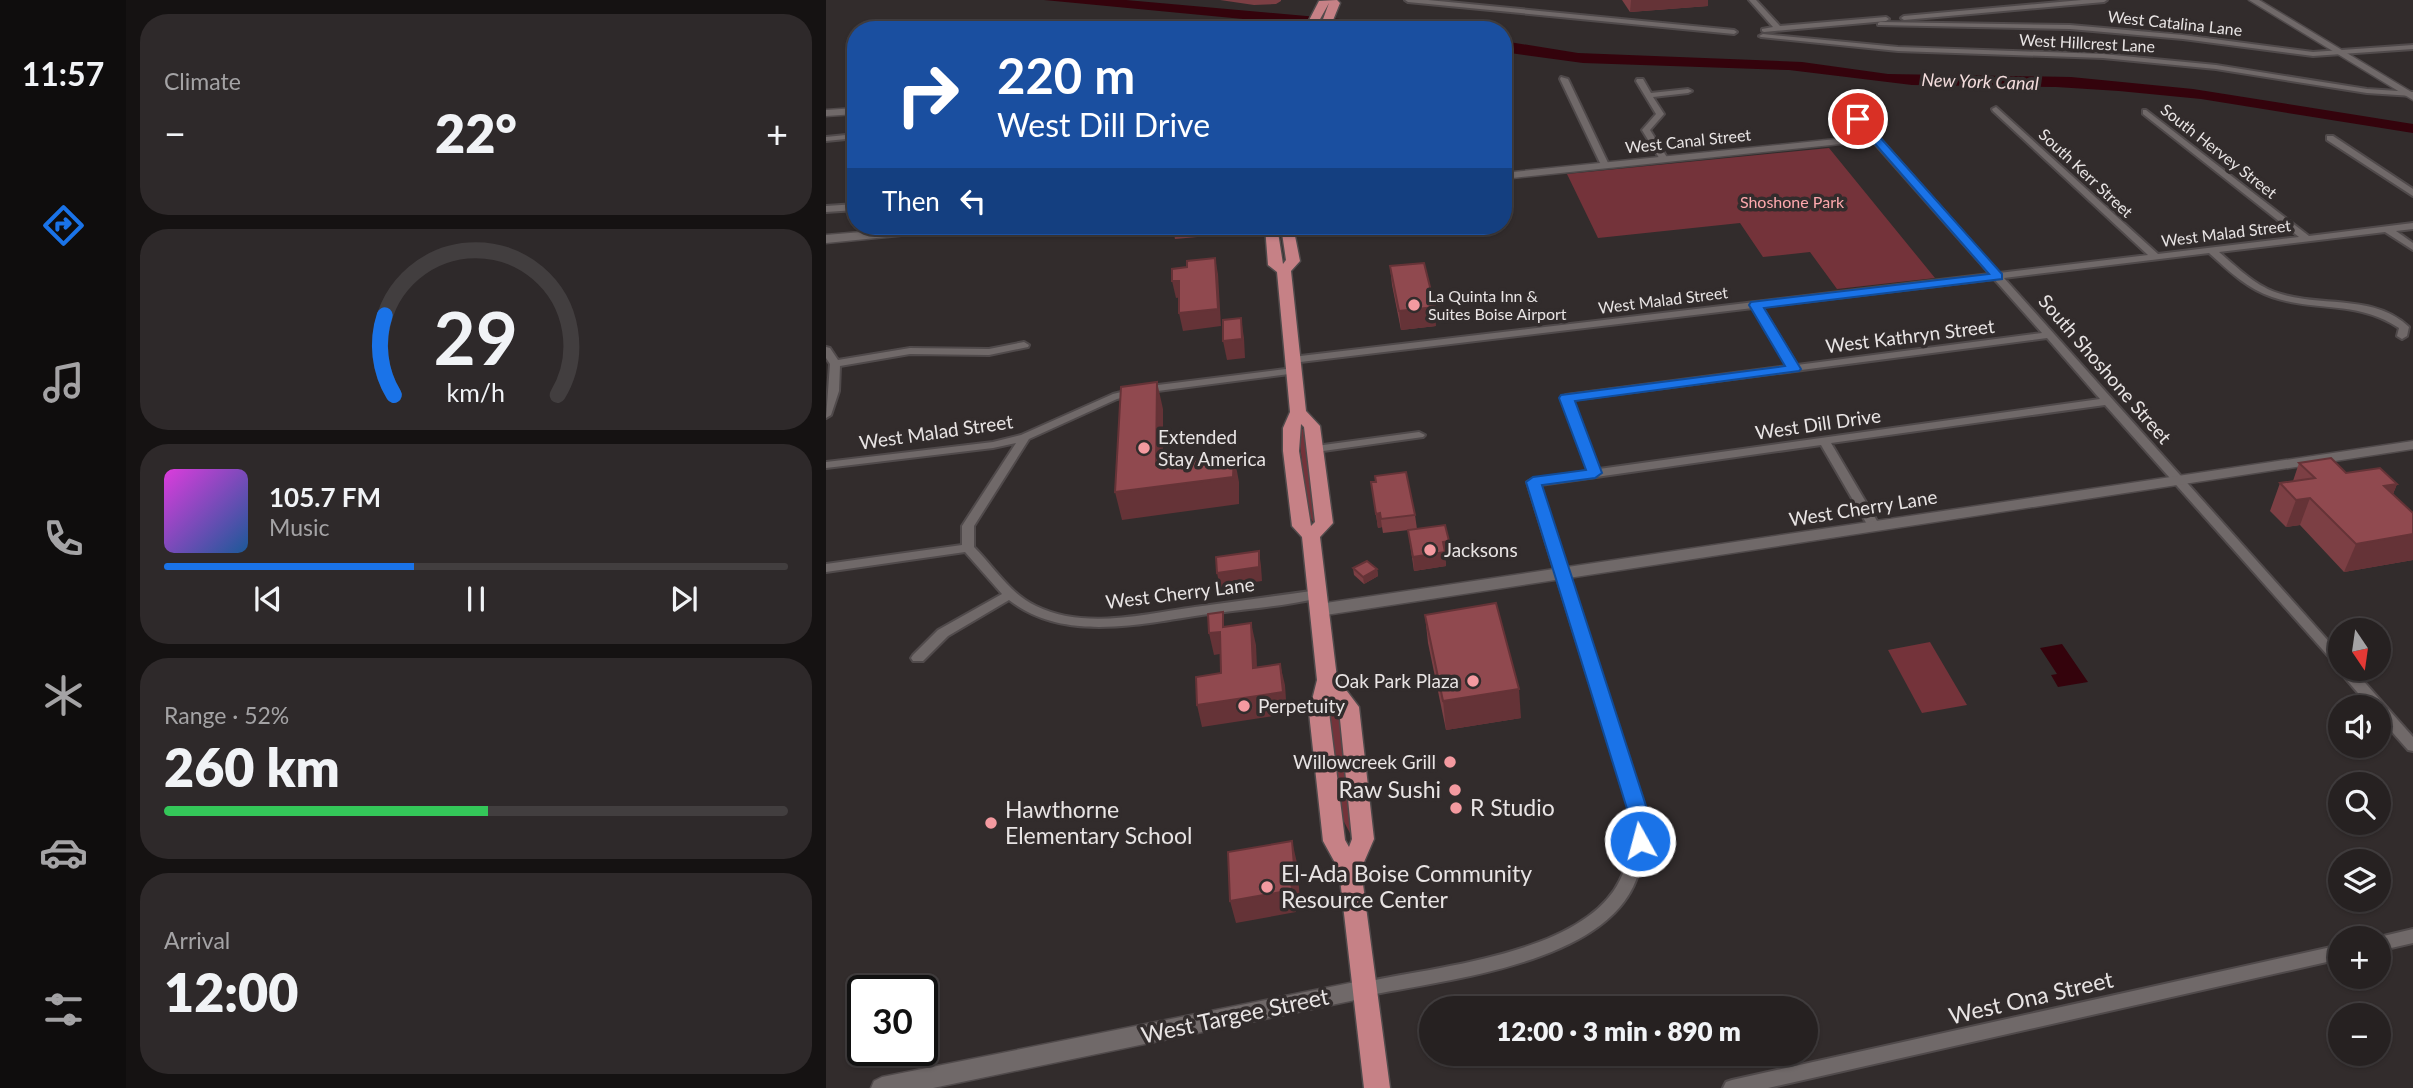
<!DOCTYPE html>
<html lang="en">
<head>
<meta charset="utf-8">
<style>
	body { margin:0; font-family:Lato,sans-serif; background:#2e292a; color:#f1f3f6; height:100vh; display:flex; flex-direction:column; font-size:26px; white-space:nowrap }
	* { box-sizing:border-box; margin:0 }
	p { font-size:23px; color:#a4a3a5 }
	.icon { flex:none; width:38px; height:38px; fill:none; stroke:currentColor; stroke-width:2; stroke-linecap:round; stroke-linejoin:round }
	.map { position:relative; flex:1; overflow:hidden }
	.panel { display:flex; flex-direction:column; gap:14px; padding:14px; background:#151212; width:700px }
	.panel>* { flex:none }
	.hud { position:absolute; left:21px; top:21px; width:665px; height:214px; border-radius:28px; box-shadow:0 2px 5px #0004,0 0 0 2px #423e3f; background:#1a4fa0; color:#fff; overflow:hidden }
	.needle { width:46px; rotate:167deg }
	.tools { position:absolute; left:1502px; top:618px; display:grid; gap:14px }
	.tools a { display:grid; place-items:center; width:63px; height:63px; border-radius:50%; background:#262121; box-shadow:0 2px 5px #0004,0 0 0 2px #423e3f; font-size:35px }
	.speed { position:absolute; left:21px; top:975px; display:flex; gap:14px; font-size:35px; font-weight:700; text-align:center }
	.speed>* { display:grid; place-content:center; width:91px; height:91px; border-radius:50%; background:#262121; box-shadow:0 2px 5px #0004,0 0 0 2px #423e3f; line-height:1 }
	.speed .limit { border:4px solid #111; border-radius:10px; background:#fff; color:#111 }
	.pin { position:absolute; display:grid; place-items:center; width:60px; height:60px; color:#fff; margin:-30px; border:4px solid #fff; border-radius:50%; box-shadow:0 2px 7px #0007 }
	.me { position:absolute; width:77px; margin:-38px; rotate:353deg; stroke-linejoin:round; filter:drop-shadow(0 0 5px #0008) }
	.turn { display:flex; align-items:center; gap:24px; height:147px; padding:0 35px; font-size:32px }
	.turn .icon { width:91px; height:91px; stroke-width:2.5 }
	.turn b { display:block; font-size:49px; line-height:60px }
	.then { display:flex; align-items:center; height:66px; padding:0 35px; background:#0003; gap:14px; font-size:26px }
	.big { font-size:52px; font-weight:800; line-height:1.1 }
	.panel .tile { flex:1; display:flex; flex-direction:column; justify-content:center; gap:10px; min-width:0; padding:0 24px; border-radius:28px; background:#2e292a }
	.panel .dial { align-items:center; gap:0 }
	.dial svg { height:182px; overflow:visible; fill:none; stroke:#423e3f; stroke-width:7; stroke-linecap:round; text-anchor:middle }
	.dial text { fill:#f1f3f6; stroke:none }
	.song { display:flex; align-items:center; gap:21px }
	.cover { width:84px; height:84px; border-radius:10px; background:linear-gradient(135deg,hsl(300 70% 55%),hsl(210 70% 35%)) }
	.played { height:7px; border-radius:4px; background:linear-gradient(90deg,#1a73e8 40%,#423e3f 40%) }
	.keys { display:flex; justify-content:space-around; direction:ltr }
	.heat { display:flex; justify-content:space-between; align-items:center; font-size:38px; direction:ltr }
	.charge { height:10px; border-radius:5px; background:linear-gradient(90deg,#34c759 52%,#423e3f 0) }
	.trip { position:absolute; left:593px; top:996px; width:399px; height:70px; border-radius:35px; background:#262121; box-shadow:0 2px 5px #0004,0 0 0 2px #423e3f; font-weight:800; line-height:70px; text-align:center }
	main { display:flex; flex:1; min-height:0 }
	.tabs { display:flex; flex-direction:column; width:126px; justify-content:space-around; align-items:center; background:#0f0d0d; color:#a4a3a5 }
	.tabs .icon { width:49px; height:49px }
	.tabs .selected { color:#1a73e8 }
	.tabs b { font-size:32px; color:#f1f3f6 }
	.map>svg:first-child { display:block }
	.green { fill:#74333a }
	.water { fill:#34030c }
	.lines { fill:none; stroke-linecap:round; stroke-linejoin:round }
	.minor-casing { stroke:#504a4b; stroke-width:4 }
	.tertiary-casing { stroke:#504a4b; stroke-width:3 }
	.primary-casing { stroke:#504a4b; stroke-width:3 }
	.minor { fill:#706969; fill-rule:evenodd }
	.tertiary { fill:#706969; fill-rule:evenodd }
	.primary { fill:#c68186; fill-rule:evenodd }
	.wall { fill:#7c3f44 }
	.shaded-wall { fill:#653337 }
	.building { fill:#90494f; stroke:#653337; stroke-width:2 }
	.route { fill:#1a73e8; stroke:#114b97; stroke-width:2 }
	.poi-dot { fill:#f49aa0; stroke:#322c2c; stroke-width:2.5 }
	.labels { text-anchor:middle; stroke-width:7; stroke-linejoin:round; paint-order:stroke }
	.far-street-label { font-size:16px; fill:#e8e4e4; stroke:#322c2c }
	.far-park-label { font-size:16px; fill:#fda8ad; stroke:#322c2c }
	.far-poi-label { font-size:16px; fill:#e8e4e4; stroke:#322c2c; text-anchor:start }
	.far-water-label { font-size:18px; font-style:italic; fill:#f3dcdc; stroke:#322c2c }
	.street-label { font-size:19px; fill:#e8e4e4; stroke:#322c2c }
	.poi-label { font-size:19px; fill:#e8e4e4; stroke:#322c2c; text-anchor:start }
	.near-poi-label { font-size:23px; fill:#e8e4e4; stroke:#322c2c; text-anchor:start }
	.near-street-label { font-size:23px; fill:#e8e4e4; stroke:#322c2c }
</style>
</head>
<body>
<main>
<nav class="tabs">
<b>11:57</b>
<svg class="icon selected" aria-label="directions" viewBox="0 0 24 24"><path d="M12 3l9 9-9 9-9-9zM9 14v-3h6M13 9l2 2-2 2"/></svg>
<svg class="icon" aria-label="music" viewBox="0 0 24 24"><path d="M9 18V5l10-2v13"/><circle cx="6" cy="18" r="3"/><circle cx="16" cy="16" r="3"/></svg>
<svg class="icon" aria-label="phone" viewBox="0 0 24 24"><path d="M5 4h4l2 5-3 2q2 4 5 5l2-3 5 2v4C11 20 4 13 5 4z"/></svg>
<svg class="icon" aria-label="climate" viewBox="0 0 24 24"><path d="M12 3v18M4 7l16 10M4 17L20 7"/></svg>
<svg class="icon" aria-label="car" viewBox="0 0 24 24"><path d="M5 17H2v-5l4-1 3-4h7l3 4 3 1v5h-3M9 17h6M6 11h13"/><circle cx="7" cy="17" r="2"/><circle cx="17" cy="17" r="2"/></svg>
<svg class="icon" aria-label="filters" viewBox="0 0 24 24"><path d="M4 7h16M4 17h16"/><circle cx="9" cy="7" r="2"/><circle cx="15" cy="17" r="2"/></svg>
</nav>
<section class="panel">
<div class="tile"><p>Climate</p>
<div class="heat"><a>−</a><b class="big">22°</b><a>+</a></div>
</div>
<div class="tile dial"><svg viewBox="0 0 100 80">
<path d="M14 69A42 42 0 1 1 86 69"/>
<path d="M14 69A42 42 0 0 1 10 34" stroke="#1a73e8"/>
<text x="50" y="56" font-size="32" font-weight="700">29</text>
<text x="50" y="72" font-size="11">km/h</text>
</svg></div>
<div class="tile">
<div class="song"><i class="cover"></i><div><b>105.7 FM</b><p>Music</p></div></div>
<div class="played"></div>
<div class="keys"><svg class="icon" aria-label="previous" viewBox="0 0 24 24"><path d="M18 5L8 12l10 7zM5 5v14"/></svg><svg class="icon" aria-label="pause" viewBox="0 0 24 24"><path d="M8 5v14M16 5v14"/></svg><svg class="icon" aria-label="next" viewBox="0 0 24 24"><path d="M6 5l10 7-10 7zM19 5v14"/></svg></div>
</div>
<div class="tile"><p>Range · 52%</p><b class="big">260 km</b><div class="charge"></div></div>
<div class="tile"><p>Arrival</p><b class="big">12:00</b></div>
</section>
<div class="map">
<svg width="1587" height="1088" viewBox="0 0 1587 1088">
	<rect width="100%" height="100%" fill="#322c2c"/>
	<!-- green -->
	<g class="green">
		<polygon points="1003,148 1109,278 1011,289 984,252 937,257 914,223 772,238 741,174"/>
		<polygon points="472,424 481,434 491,523 488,524 481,511"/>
		<polygon points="1104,642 1141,705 1096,713 1062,650"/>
		<polygon points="501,691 513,709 526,837 516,818"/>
	</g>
	<!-- water -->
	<g class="water">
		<polygon points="218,0 300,0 559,23 603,30 532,30"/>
		<polygon points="677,41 752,53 976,62 1062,74 1245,77 1367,89 1587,124 1587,133 1375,99 1293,91 1230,87 1086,85 963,70 757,63 677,52"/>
		<polygon points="1236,644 1262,682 1232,687 1225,675 1231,674 1214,648"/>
	</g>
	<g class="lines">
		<defs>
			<g id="minor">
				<polygon points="579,0 602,0 908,30 911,32 908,34 582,2"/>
				<polygon points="923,0 930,0 954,26 1060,17 1063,19 1060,21 938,32 936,31 936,29 947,27"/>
				<polygon points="1256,0 1281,0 1278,2 1078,20 1075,18 1078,16"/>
				<polygon points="1054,22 1244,25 1357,35 1487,52 1587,45 1587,49 1487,56 1357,39 1244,29 1052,25 1052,23"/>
				<polygon points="937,34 1072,47 1277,54 1390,65 1541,89 1587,92 1587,96 1541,93 1390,69 1277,58 1072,51 935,37 933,36"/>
				<polygon points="735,77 742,79 783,165 782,167 775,165 734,79"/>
				<polygon points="811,79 817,79 825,93 862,89 866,91 862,93 827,97 838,114 824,130 842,159 841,161 835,161 816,130 830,114 810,81"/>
				<path d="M 1013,99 L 1019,99 L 1173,273 L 1322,255 L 1167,111 L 1166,109 L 1170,107 L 1332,254 L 1473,237 L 1317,114 L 1317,110 L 1320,110 L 1483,236 L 1587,223 L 1587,229 L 1570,231 L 1587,243 L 1587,250 L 1559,232 L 1393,252 C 1412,268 1430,287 1455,294 C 1497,307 1549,294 1583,327 L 1581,336 L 1576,339 L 1571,336 L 1573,328 C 1531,300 1490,312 1446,297 C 1421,289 1402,270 1383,253 L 1178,278 L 1514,654 L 1514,668 L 1526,668 L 1587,737 L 1587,751 L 1582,750 L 1552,716 L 1552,707 L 1544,707 L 1513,671 L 1512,667 L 1279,405 L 1005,443 L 1054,526 L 1048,530 L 1042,526 L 995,445 L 714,485 L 820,812 C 819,836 819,858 810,880 C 778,965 616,980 539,996 L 533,994 L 531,989 L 533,984 L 539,982 C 612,966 758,954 794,880 C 805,859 804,835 804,812 L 701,482 L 707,479 L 762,471 L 735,398 L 740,395 L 961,366 L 927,308 L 466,363 L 461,360 L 466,357 L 1164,274 L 1013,103 ZM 1168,279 L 1216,333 L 971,365 L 936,307 ZM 1221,338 L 1274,399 L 773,469 L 746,400 Z"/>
				<polygon points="30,134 30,138 0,141 0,137"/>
				<polygon points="1501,136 1507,136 1587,189 1587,196 1501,140"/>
				<polygon points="30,204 30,210 0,212 0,206"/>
				<polygon points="198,342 203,345 202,347 163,355 84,354 14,366 13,391 5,415 0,418 4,364 0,358 0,347 4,348 12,360 84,348 163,349"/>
				<path d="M 467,368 L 472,371 L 471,373 L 316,393 L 291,399 L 203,439 L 148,526 L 148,547 C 168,567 184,594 210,606 C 259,630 318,614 369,607 C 410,601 451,596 492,590 L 498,594 L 497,597 C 463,606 426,608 391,613 C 324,621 242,646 183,600 L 122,636 L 97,661 L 87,661 L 85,658 L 87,655 L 112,630 L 176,594 L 139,552 L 0,572 L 0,564 L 136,545 L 136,526 L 190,443 L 167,448 L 0,468 L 0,462 L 167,442 L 195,435 L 287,394 L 316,387 Z"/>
				<polygon points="593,432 599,435 597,437 490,452 484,449 490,446"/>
				<polygon points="1587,929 1587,943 1552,951 1552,938 1549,938"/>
				<polygon points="1514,945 1514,959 942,1088 897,1088 900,1082 906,1080"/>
			</g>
			<g id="tertiary">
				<polygon points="1423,0 1433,0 1587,93 1587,100"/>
				<polygon points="30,108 30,114 0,116 0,110"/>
				<polygon points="1049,135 1053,136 1053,140 677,179 677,173"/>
				<polygon points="106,226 147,226 141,229 0,243 0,235"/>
				<polygon points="1587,441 1587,449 493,616 485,610 493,604"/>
				<polygon points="539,980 547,982 550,989 547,996 539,998 107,1088 45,1088 48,1081 56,1077"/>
			</g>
			<g id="primary">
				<polygon points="493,1 511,0 514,3 503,30 493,30 503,3 488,30 478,30"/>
				<path d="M 439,226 L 451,226 L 457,264 L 460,260 L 455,226 L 467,226 L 474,261 L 465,271 L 480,411 L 494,426 L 507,523 L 494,537 L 511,678 L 533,707 L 548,839 L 535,869 L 564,1088 L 538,1088 L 513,870 L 497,841 L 484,722 L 483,712 L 491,680 L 476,537 L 466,526 L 457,451 L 457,428 L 464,412 L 451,272 L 442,265 ZM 475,424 L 478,427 L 489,522 L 485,526 L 473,451 ZM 506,700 L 513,709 L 526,839 L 523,847 L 519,840 L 503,712 Z"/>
			</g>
		</defs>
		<!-- minor casing -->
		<use href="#minor" class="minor-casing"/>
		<!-- tertiary casing -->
		<use href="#tertiary" class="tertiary-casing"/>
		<!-- primary casing -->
		<use href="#primary" class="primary-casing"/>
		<!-- minor -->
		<use href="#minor" class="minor"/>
		<!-- tertiary -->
		<use href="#tertiary" class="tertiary"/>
		<!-- primary -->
		<use href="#primary" class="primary"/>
	</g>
	<!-- wall -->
	<g class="wall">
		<polygon points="394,0 455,0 455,1 450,4 428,5"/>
		<polygon points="796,0 882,0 882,6 804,12"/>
		<polygon points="346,226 426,226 427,232 349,239"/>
		<polygon points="564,266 610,326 575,330 566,285"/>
		<polygon points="1473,463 1571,484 1567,494 1587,513 1587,560 1518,572 1474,525 1460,527 1444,511 1454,483 1467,481"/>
		<polygon points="545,482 589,515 591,529 623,541 624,555 619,556 620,566 588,571 582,530 591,529 557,533 556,527 552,528"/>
		<polygon points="527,568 551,569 552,576 538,584 528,575"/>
		<polygon points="599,615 695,718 620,730 602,643"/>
	</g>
	<!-- shaded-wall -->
	<g class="shaded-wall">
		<polygon points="805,0 882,0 882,6 804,12"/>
		<polygon points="389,258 392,274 395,326 357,331 353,313"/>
		<polygon points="346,281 353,281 356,297 350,298"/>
		<polygon points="609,307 610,326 575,330 573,311"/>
		<polygon points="415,318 418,338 419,358 401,360 397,341"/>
		<polygon points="331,382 337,409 337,486 408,455 413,482 413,504 296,520 289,492 330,465"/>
		<polygon points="1571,484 1560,511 1558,486"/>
		<polygon points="1484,498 1474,525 1460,527 1470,500"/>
		<polygon points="554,513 556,527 552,528 550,514"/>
		<polygon points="1587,534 1587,560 1518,572 1530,544"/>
		<polygon points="623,541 624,555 619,556 620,566 588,571 587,557 617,542"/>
		<polygon points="433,551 435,566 436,581 394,587 391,573"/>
		<polygon points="551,569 552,576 538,584 537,577"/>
		<polygon points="425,623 430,645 432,690 427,668"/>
		<polygon points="394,632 399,653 388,655 383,633"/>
		<polygon points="454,664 459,685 461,714 376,727 371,705"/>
		<polygon points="693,689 695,718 620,730 617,701"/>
		<polygon points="466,841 471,863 474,900 470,901 470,912 410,923 404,901 465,879"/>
	</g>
	<!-- building -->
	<g class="building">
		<polygon points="389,258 392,309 353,313 353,281 346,281 346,269 361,267 361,261"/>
		<polygon points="598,263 609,307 573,311 564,266"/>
		<polygon points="415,318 416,339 397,341 397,320"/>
		<polygon points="331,382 330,465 408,455 407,477 289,492 295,387"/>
		<polygon points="1505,458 1520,473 1554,468 1571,484 1558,486 1587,513 1587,534 1530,544 1484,498 1470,500 1454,483 1489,478 1473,463"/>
		<polygon points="580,472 589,515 555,519 554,513 550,514 545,482 550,482 549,476"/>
		<polygon points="619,525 623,541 617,542 619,552 587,557 582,530"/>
		<polygon points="433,551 433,567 391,573 390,557"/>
		<polygon points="541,561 551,569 537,577 527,568"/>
		<polygon points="670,603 693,689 617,701 599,615"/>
		<polygon points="397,612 397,627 425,623 427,668 454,664 457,692 371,705 370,677 395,673 394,632 383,633 382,614"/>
		<polygon points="466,841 469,878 465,879 466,890 404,901 402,852"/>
	</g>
	<!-- route -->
	<polygon class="route" points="1029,117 1036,117 1176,274 1176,279 938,308 975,369 973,371 749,401 776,473 769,478 716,485 822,812 824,841 821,846 814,849 807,846 802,812 700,482 707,477 760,470 733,398 735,395 959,366 923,305 925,302 1163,274 1029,121"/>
	<!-- markers -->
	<g class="poi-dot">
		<circle cx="588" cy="305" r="7"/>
		<circle cx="318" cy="448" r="7"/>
		<circle cx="604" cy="550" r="7"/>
		<circle cx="647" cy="681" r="7"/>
		<circle cx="418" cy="706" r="7"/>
		<circle cx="624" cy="762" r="7"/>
		<circle cx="629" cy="790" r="7"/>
		<circle cx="630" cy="808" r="7"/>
		<circle cx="165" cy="823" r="7"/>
		<circle cx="441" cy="887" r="7"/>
	</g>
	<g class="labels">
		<!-- far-street labels -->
		<g class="far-street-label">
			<text transform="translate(1349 23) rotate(6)" y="6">West Catalina Lane</text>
			<text transform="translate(1261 43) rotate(3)" y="6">West Hillcrest Lane</text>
			<text transform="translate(862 141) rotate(-6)" y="6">West Canal Street</text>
			<text transform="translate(1393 151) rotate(38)" y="6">South Hervey Street</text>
			<text transform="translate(1260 173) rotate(43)" y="6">South Kerr Street</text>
			<text transform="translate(1400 233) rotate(-7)" y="6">West Malad Street</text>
			<text transform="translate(837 300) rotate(-7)" y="6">West Malad Street</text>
		</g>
		<!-- far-park labels -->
		<g class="far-park-label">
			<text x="966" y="208">Shoshone Park</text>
		</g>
		<!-- far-poi labels -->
		<g class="far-poi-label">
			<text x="602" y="302">La Quinta Inn &amp;<tspan x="602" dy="18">Suites Boise Airport</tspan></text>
		</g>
		<!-- far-water labels -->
		<g class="far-water-label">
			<text transform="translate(1154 82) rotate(2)" y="6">New York Canal</text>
		</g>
		<!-- street labels -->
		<g class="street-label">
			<text transform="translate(1084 336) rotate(-7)" y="7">West Kathryn Street</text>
			<text transform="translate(1279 369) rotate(49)" y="7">South Shoshone Street</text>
			<text transform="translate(992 424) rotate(-8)" y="7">West Dill Drive</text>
			<text transform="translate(110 432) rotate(-8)" y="7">West Malad Street</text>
			<text transform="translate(1037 508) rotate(-9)" y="7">West Cherry Lane</text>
			<text transform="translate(354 593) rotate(-7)" y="7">West Cherry Lane</text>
		</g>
		<!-- poi labels -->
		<g class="poi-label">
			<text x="332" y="444">Extended<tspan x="332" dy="22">Stay America</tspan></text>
			<text x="618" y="557">Jacksons</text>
			<text x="633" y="688" text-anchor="end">Oak Park Plaza</text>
			<text x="432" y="713">Perpetuity</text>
			<text x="610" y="769" text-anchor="end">Willowcreek Grill</text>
		</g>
		<!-- near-poi labels -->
		<g class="near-poi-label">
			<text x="615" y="798" text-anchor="end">Raw Sushi</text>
			<text x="644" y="816">R Studio</text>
			<text x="179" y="818">Hawthorne<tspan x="179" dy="26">Elementary School</tspan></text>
			<text x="455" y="882">El-Ada Boise Community<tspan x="455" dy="26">Resource Center</tspan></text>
		</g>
		<!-- near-street labels -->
		<g class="near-street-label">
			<text transform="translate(1205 998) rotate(-13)" y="8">West Ona Street</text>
			<text transform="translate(409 1016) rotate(-12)" y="8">West Targee Street</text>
		</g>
	</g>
</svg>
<div class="tools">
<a><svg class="needle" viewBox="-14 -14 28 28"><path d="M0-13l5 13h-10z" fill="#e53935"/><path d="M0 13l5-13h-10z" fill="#a4a3a5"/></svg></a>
<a><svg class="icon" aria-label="sound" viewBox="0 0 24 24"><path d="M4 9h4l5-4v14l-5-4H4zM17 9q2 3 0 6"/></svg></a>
<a><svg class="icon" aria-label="search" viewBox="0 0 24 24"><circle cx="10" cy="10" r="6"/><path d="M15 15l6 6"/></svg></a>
<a><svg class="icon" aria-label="layers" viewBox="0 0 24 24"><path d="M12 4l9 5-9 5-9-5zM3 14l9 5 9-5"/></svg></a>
<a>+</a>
<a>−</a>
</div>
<div class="speed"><div class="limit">30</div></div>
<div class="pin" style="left:1032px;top:119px;background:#d93025"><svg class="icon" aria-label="arrive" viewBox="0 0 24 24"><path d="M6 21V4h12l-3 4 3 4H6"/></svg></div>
<svg class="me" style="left:814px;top:841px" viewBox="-20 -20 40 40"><circle r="17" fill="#1a73e8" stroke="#fff" stroke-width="3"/><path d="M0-11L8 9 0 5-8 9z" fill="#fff"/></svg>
<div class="trip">12:00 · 3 min · 890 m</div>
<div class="hud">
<div class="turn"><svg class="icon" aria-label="right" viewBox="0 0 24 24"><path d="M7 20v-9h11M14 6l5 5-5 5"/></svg><div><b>220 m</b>West Dill Drive</div></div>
<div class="then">Then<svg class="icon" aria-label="left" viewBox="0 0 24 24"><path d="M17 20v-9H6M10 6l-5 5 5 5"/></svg></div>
</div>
</div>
</main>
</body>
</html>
